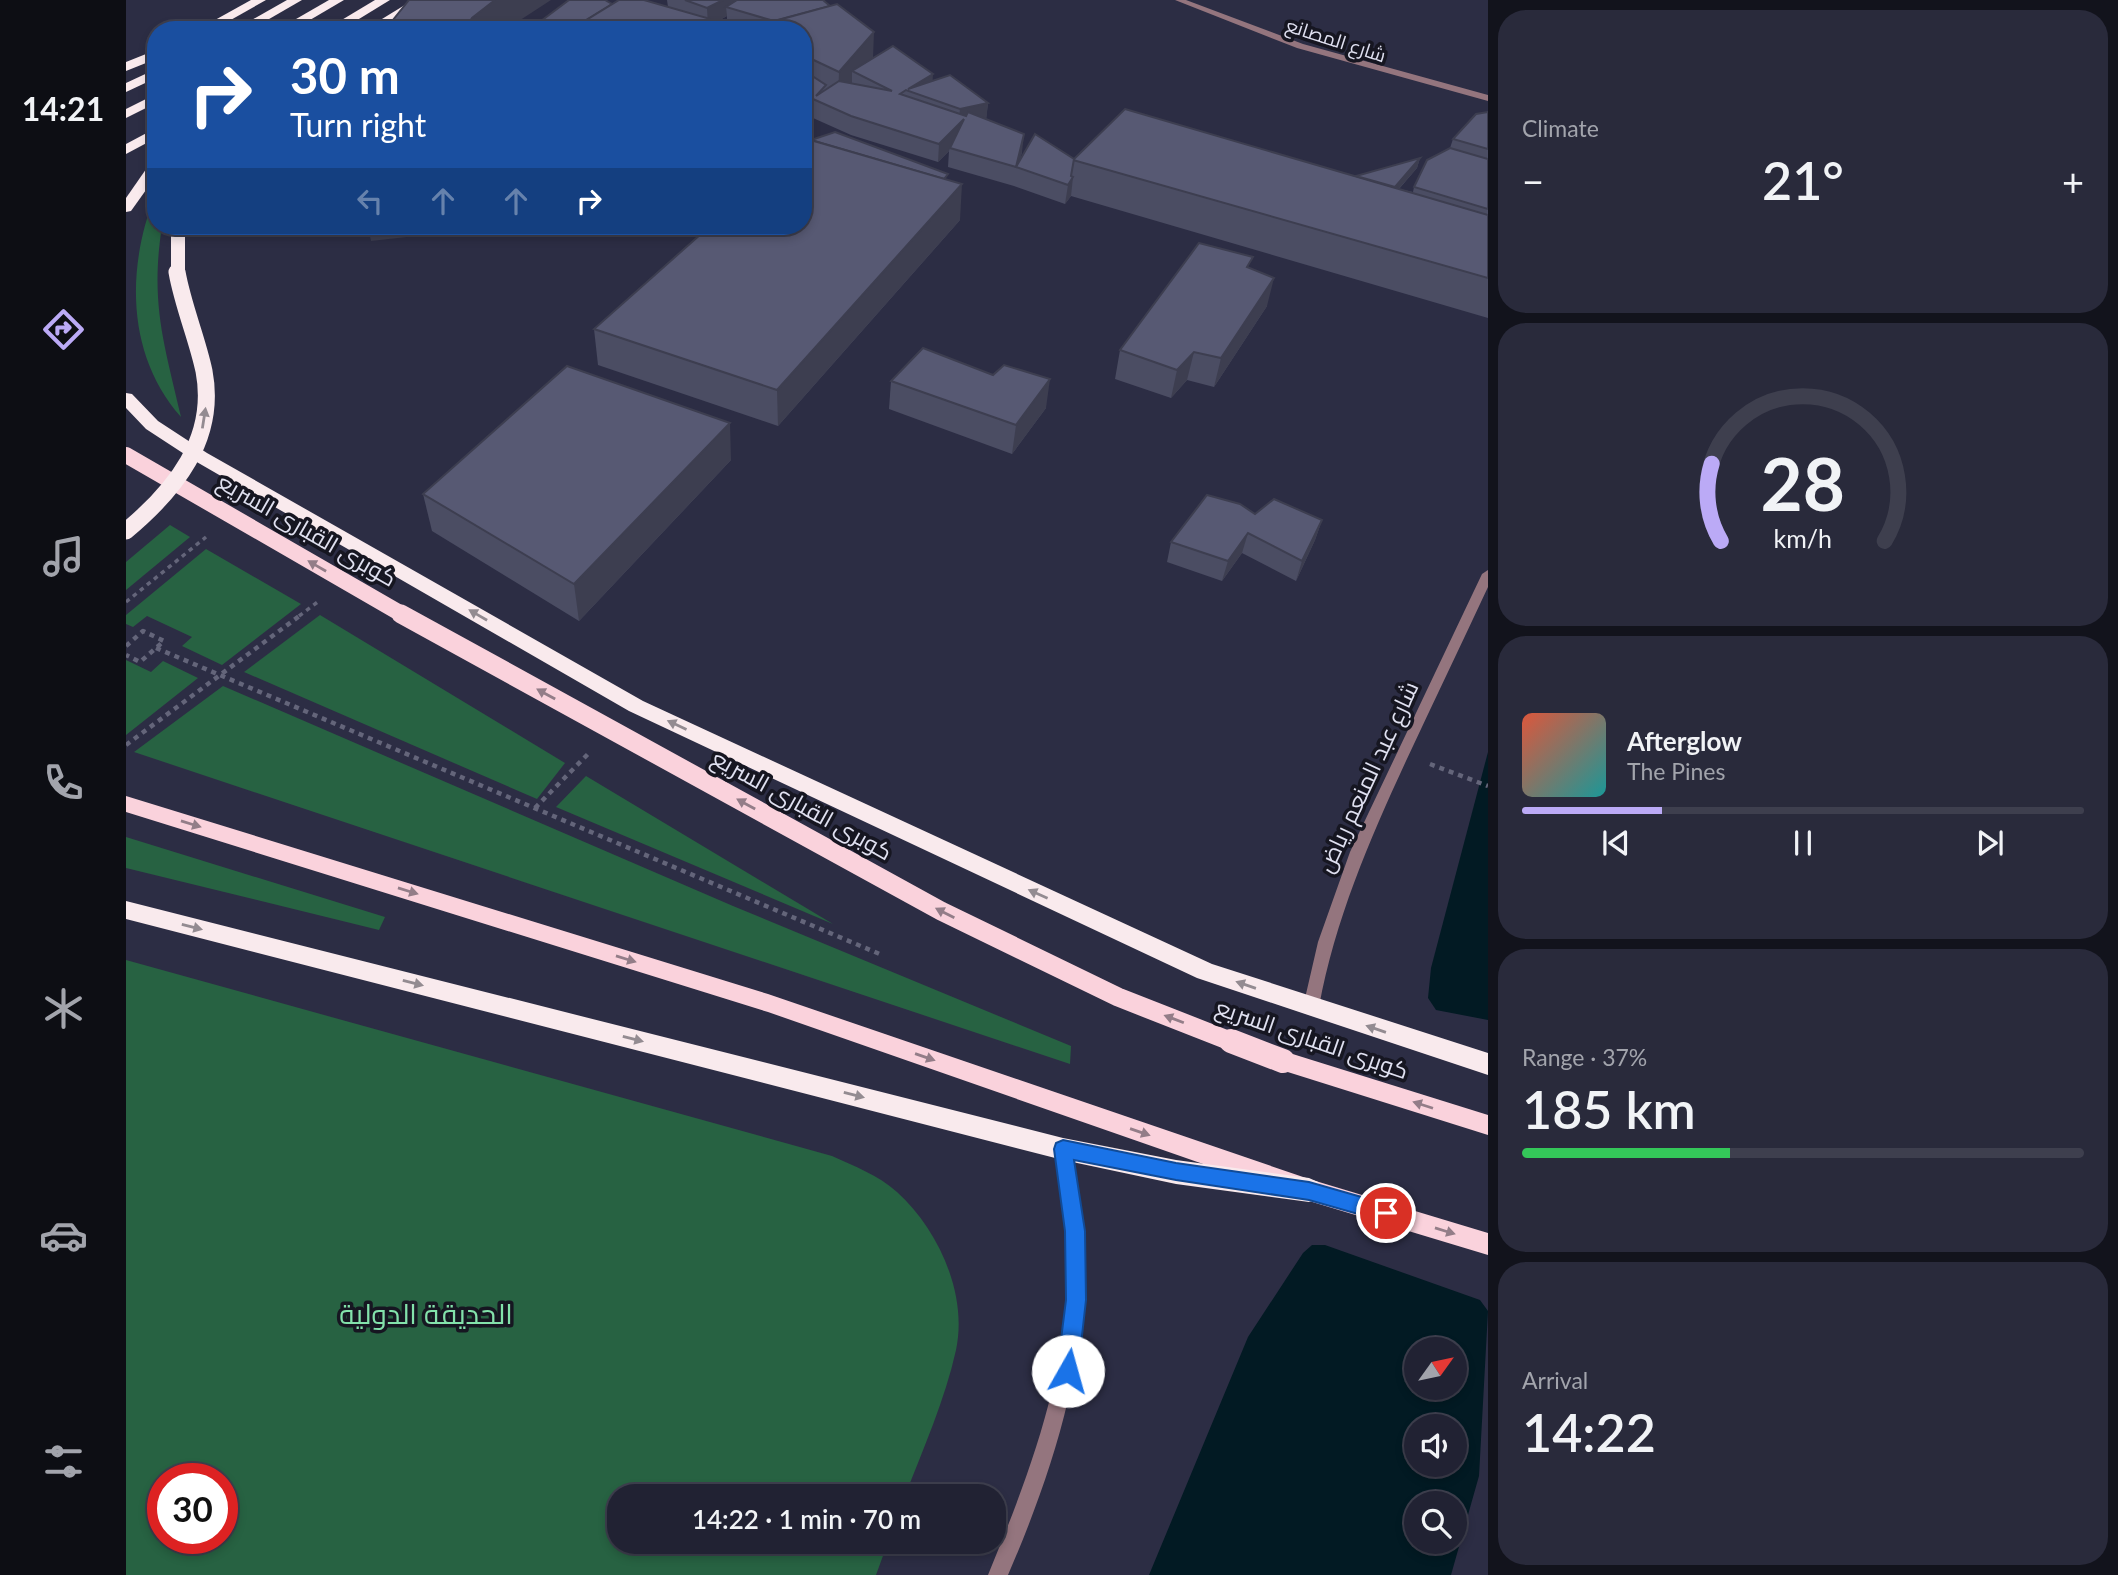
<!DOCTYPE html>
<html lang="en">
<head>
<meta charset="utf-8">
<style>
	body { margin:0; font-family:Lato,Cairo,sans-serif; background:#292a3b; color:#f1f3f6; height:100vh; display:flex; flex-direction:column; font-size:26px; white-space:nowrap }
	* { box-sizing:border-box; margin:0 }
	p { font-size:23px; color:#a2a4ac }
	.icon { flex:none; width:38px; height:38px; fill:none; stroke:currentColor; stroke-width:2; stroke-linecap:round; stroke-linejoin:round }
	.map { position:relative; flex:1; overflow:hidden }
	.side { display:flex; flex-direction:column; gap:10px; padding:10px; background:#12131c; width:630px }
	.side>* { flex:none }
	.top-card { position:absolute; left:21px; top:21px; width:665px; height:214px; border-radius:28px; box-shadow:0 4px 10px #0003,0 0 0 2px #3e3f4e; background:#1a4fa0; color:#fff; overflow:hidden }
	.needle { width:46px; rotate:57deg }
	.tools { position:absolute; left:1278px; top:1337px; display:grid; gap:14px }
	.tools a { display:grid; place-items:center; width:63px; height:63px; border-radius:50%; background:#212233; box-shadow:0 4px 10px #0003,0 0 0 2px #3e3f4e; font-size:35px }
	.speed { position:absolute; left:21px; top:1463px; display:flex; gap:14px; font-size:35px; font-weight:700; text-align:center }
	.speed>* { display:grid; place-content:center; width:91px; height:91px; border-radius:50%; background:#212233; box-shadow:0 4px 10px #0003,0 0 0 2px #3e3f4e; line-height:1 }
	.speed .limit { border:10px solid #d22; background:#fff; color:#111 }
	.pin { position:absolute; display:grid; place-items:center; width:60px; height:60px; color:#fff; margin:-30px; border:4px solid #fff; border-radius:50%; box-shadow:0 2px 7px #0007 }
	.me { position:absolute; width:77px; margin:-38px; rotate:7deg; stroke-linejoin:round; filter:drop-shadow(0 0 5px #0008) }
	.turn { display:flex; align-items:center; gap:24px; height:147px; padding:0 28px; font-size:32px }
	.turn .icon { width:91px; height:91px; stroke-width:2.5 }
	.turn b { display:block; font-size:49px; line-height:60px }
	.lanes { display:flex; align-items:center; height:66px; padding:0 28px; background:#0003; justify-content:center; gap:35px; direction:ltr }
	.lanes .off { opacity:.35 }
	.big { font-size:52px; font-weight:600; line-height:1.1 }
	.side .card { flex:1; display:flex; flex-direction:column; justify-content:center; gap:10px; min-width:0; padding:0 24px; border-radius:28px; background:#292a3b }
	.side .dial { align-items:center; gap:0 }
	.dial svg { height:182px; overflow:visible; fill:none; stroke:#3e3f4e; stroke-width:7; stroke-linecap:round; text-anchor:middle }
	.dial text { fill:#f1f3f6; stroke:none }
	.song { display:flex; align-items:center; gap:21px }
	.cover { width:84px; height:84px; border-radius:10px; background:linear-gradient(135deg,hsl(10 70% 55%),hsl(180 70% 35%)) }
	.played { height:7px; border-radius:4px; background:linear-gradient(90deg,#bbaaf6 25%,#3e3f4e 25%) }
	.keys { display:flex; justify-content:space-around; direction:ltr }
	.heat { display:flex; justify-content:space-between; align-items:center; font-size:38px; direction:ltr }
	.charge { height:10px; border-radius:5px; background:linear-gradient(90deg,#34c759 37%,#3e3f4e 0) }
	.trip { position:absolute; left:481px; top:1484px; width:399px; height:70px; border-radius:28px; background:#212233; box-shadow:0 4px 10px #0003,0 0 0 2px #3e3f4e; font-weight:600; line-height:70px; text-align:center }
	main { display:flex; flex:1; min-height:0 }
	.tabs { display:flex; flex-direction:column; width:126px; justify-content:space-around; align-items:center; background:#0d0e14; color:#a2a4ac }
	.tabs .icon { width:49px; height:49px }
	.tabs .on { color:#bbaaf6 }
	.tabs b { font-size:32px; color:#f1f3f6 }
	.map>svg:first-child { display:block }
	.green { fill:#276242; fill-rule:evenodd }
	.water { fill:#021a23; fill-rule:evenodd }
	.lines { fill:none; stroke-linecap:round; stroke-linejoin:round }
	.path-far1 { stroke:#64657a; stroke-width:3.5; stroke-dasharray:4.5 4.5; stroke-linecap:butt }
	.path { stroke:#64657a; stroke-width:4.5; stroke-dasharray:5 5; stroke-linecap:butt }
	.service { fill:#94757e; fill-rule:evenodd }
	.minor { fill:#94757e; fill-rule:evenodd }
	.trunk { fill:#fad2dc; fill-rule:evenodd }
	.motorway { fill:#f9eaed; fill-rule:evenodd }
	.trunk-bridge-far2 { stroke:#fad2dc; stroke-width:16 }
	.trunk-bridge-far1 { stroke:#fad2dc; stroke-width:19 }
	.trunk-bridge { stroke:#fad2dc; stroke-width:24 }
	.motorway-bridge-far1 { stroke:#f9eaed; stroke-width:14 }
	.motorway-bridge { stroke:#f9eaed; stroke-width:17 }
	.wall { fill:#4b4d63; fill-rule:evenodd }
	.shaded-wall { fill:#3d3e50 }
	.building { fill:#575973; stroke:#3d3e50; stroke-width:2 }
	.oneway { fill:#938b91 }
	.oneway2 { fill:#937d88 }
	.route { fill:#1a73e8; stroke:#114b97; stroke-width:2 }
	.labels { text-anchor:middle; stroke-width:7; stroke-linejoin:round; paint-order:stroke }
	.far-street-label { font-size:19px; fill:#e0e1f1; stroke:#161621 }
	.street-label { font-size:23px; fill:#e0e1f1; stroke:#161621 }
	.near-park-label { font-size:28px; fill:#83e2ab; stroke:#161621 }
</style>
</head>
<body>
<main>
<nav class="tabs">
<b>14:21</b>
<svg class="icon on" aria-label="directions" viewBox="0 0 24 24"><path d="M12 3l9 9-9 9-9-9zM9 14v-3h6M13 9l2 2-2 2"/></svg>
<svg class="icon" aria-label="music" viewBox="0 0 24 24"><path d="M9 18V5l10-2v13"/><circle cx="6" cy="18" r="3"/><circle cx="16" cy="16" r="3"/></svg>
<svg class="icon" aria-label="phone" viewBox="0 0 24 24"><path d="M5 4h4l2 5-3 2q2 4 5 5l2-3 5 2v4C11 20 4 13 5 4z"/></svg>
<svg class="icon" aria-label="climate" viewBox="0 0 24 24"><path d="M12 3v18M4 7l16 10M4 17L20 7"/></svg>
<svg class="icon" aria-label="car" viewBox="0 0 24 24"><path d="M5 17H2v-5l4-1 3-4h7l3 4 3 1v5h-3M9 17h6M6 11h13"/><circle cx="7" cy="17" r="2"/><circle cx="17" cy="17" r="2"/></svg>
<svg class="icon" aria-label="filters" viewBox="0 0 24 24"><path d="M4 7h16M4 17h16"/><circle cx="9" cy="7" r="2"/><circle cx="15" cy="17" r="2"/></svg>
</nav>
<div class="map">
<svg width="1362" height="1575" viewBox="0 0 1362 1575">
	<rect width="100%" height="100%" fill="#2c2d44"/>
	<!-- green -->
	<g class="green">
		<path d="M 30,193 L 30,226 L 36,226 C 24,303 38,343 55,417 C 0,355 0,267 30,193 Z"/>
		<polygon points="44,525 64,537 0,590 0,562"/>
		<polygon points="80,549 175,604 96,665 56,646 66,637 21,616 7,627 0,624 0,615"/>
		<polygon points="194,615 439,763 411,799 118,672"/>
		<polygon points="0,660 25,672 37,661 72,678 0,735"/>
		<polygon points="97,686 607,906 945,1046 944,1064 8,752"/>
		<polygon points="460,776 707,924 430,807"/>
		<polygon points="0,837 259,917 253,930 0,868"/>
		<path d="M 0,960 L 706,1156 C 728,1166 752,1175 771,1192 C 812,1229 842,1294 830,1350 C 819,1400 797,1449 779,1496 L 494,1496 L 494,1542 L 762,1542 L 750,1575 L 0,1575 ZM 37,1479 L 96,1479 L 96,1538 L 37,1538 Z"/>
	</g>
	<!-- water -->
	<g class="water">
		<polygon points="1362,752 1362,1020 1310,1010 1302,998 1305,968"/>
		<path d="M 1186,1245 L 1199,1245 L 1354,1300 L 1362,1311 L 1353,1476 L 1325,1575 L 1023,1575 L 1122,1337 L 1177,1253 ZM 1290,1349 L 1328,1349 L 1328,1388 L 1290,1388 ZM 1290,1426 L 1328,1426 L 1328,1465 L 1290,1465 ZM 1290,1503 L 1328,1503 L 1328,1542 L 1290,1542 Z"/>
	</g>
	<g class="lines">
		<!-- path-far1 -->
		<g class="path-far1">
			<polyline points="0,602 80,537"/>
			<polyline points="173,616 193,601"/>
		</g>
		<!-- path -->
		<g class="path">
			<polyline points="0,646 17,631 38,641 14,662 0,655"/>
			<polyline points="30,648 756,955"/>
			<polyline points="0,745 176,614"/>
			<polyline points="1304,764 1362,786"/>
			<polyline points="409,808 462,754"/>
		</g>
		<!-- service -->
		<g class="service">
			<polygon points="1049,0 1060,0 1177,44 1362,95 1362,101 1171,48"/>
			<path d="M 1362,570 L 1362,587 C 1335,645 1307,703 1280,761 C 1243,841 1209,920 1193,1007 L 1191,1012 L 1185,1014 L 1179,1012 L 1177,1007 L 1192,942 L 1224,852 L 1356,574 Z"/>
		</g>
		<!-- minor -->
		<path class="minor" d="M 937,1141 L 943,1144 L 945,1149 C 949,1174 955,1198 957,1223 C 967,1346 930,1464 882,1575 L 862,1575 C 910,1458 950,1352 940,1223 C 938,1198 932,1174 929,1149 L 931,1144 Z"/>
		<!-- trunk -->
		<g class="trunk">
			<polygon points="0,796 642,994 1183,1179 1362,1233 1362,1255 1183,1201 642,1012 0,812"/>
			<polygon points="1157,1051 1362,1115 1362,1135 1149,1068 1146,1061 1149,1054"/>
		</g>
		<!-- motorway -->
		<g class="motorway">
			<polygon points="125,0 140,0 87,30 71,30"/>
			<polygon points="161,0 176,0 124,30 108,30"/>
			<polygon points="203,0 218,0 167,30 151,30"/>
			<polygon points="249,0 264,0 215,30 199,30"/>
			<polygon points="287,0 302,0 253,30 238,30"/>
			<polygon points="30,50 30,59 0,71 0,62"/>
			<polygon points="30,69 30,78 0,92 0,83"/>
			<polygon points="30,94 30,103 0,118 0,109"/>
			<polygon points="30,128 30,138 0,154 0,144"/>
			<polygon points="30,161 30,176 5,211 0,212 0,198 25,162"/>
			<polygon points="0,393 6,394 32,421 81,453 517,701 1086,964 1362,1053 1362,1075 1071,978 503,711 69,461 20,429 0,408"/>
			<polygon points="0,901 937,1138 1050,1160 1183,1178 1192,1182 1196,1190 1192,1198 1183,1202 1050,1184 937,1160 0,919"/>
		</g>
		<!-- trunk-bridge-far2 -->
		<polyline class="trunk-bridge-far2" points="0,455 279,616"/>
		<!-- trunk-bridge-far1 -->
		<polyline class="trunk-bridge-far1" points="275,614 815,911 992,997 1109,1043"/>
		<!-- trunk-bridge -->
		<polyline class="trunk-bridge" points="1105,1041 1157,1061"/>
		<!-- motorway-bridge-far1 -->
		<polyline class="motorway-bridge-far1" points="52,274 52,226"/>
		<!-- motorway-bridge -->
		<path class="motorway-bridge" d="M 0,531 C 49,490 91,439 78,371 C 71,338 57,306 51,272"/>
	</g>
	<!-- wall -->
	<g class="wall">
		<path d="M 541,0 L 697,0 L 747,58 L 862,103 L 860,119 L 896,152 L 894,159 L 948,159 L 1230,176 L 1294,158 L 1291,168 L 1273,189 L 1287,192 L 1288,187 L 1324,148 L 1327,139 L 1362,112 L 1362,318 L 945,196 L 939,204 L 888,186 L 822,167 L 823,151 L 812,162 L 725,135 L 687,118 L 677,127 L 677,30 L 403,30 L 486,4 L 542,7 ZM 601,16 L 601,24 L 592,21 Z"/>
		<polygon points="834,220 652,426 472,365 468,329"/>
		<polygon points="1124,268 1141,306 1088,387 1061,380 1045,398 989,379 994,350"/>
		<polygon points="867,375 920,408 886,454 763,409 765,381"/>
		<polygon points="605,460 453,621 306,531 297,494"/>
		<polygon points="1129,514 1196,520 1189,540 1170,581 1116,553 1096,581 1041,562 1045,542"/>
	</g>
	<!-- shaded-wall -->
	<g class="shaded-wall">
		<polygon points="369,0 425,0 379,30 339,30 346,18"/>
		<polygon points="597,0 615,0 600,7 601,16 582,26 581,8"/>
		<polygon points="748,32 747,58 726,71 726,83 712,99 713,72"/>
		<polygon points="807,74 806,92 782,89"/>
		<polygon points="687,99 687,118 677,127 677,109"/>
		<polygon points="862,103 860,122 824,148 823,151 812,162 813,144 832,125 834,109"/>
		<polygon points="898,134 896,152 892,167 890,167"/>
		<polygon points="1294,158 1291,168 1262,201 1265,191"/>
		<polygon points="947,177 945,196 939,204 942,185"/>
		<polygon points="836,184 834,220 652,426 651,390"/>
		<polygon points="242,226 325,226 325,232 245,241"/>
		<polygon points="1148,278 1141,306 1088,387 1095,358"/>
		<polygon points="1068,352 1061,380 1045,398 1051,370"/>
		<polygon points="924,379 920,408 886,454 890,425"/>
		<polygon points="604,423 605,460 453,621 448,584"/>
		<polygon points="1196,520 1189,540 1170,581 1176,561"/>
		<polygon points="1122,533 1116,553 1096,581 1102,561"/>
	</g>
	<!-- building -->
	<g class="building">
		<polygon points="283,0 369,0 346,18 339,30 259,30"/>
		<polygon points="443,0 479,0 486,4 449,27 449,30 403,30"/>
		<polygon points="493,0 518,0 616,28 613,30 457,30 449,27"/>
		<polygon points="559,0 597,0 581,8"/>
		<polygon points="611,0 697,0 704,6 648,21 600,7"/>
		<polygon points="711,4 748,32 713,72 677,55 677,30 626,30 623,28"/>
		<polygon points="767,46 807,74 782,89 824,75 862,103 834,109 780,90 774,94 840,116 842,112 898,134 890,167 824,148 838,119 813,144 725,116 687,99 677,109 677,70 700,85 690,96 713,81 766,91 726,71"/>
		<polygon points="999,109 1362,215 1362,278 947,160"/>
		<polygon points="1362,112 1362,149 1327,139 1350,114"/>
		<polygon points="709,132 822,174 818,179 685,140"/>
		<polygon points="909,134 948,159 945,176 947,177 942,185 890,167"/>
		<polygon points="681,139 836,184 651,390 468,329 584,226 677,226 677,143"/>
		<polygon points="1324,148 1362,159 1362,209 1288,187 1301,160"/>
		<polygon points="1294,158 1269,187 1230,176"/>
		<polygon points="1073,243 1127,257 1121,267 1148,278 1095,358 1068,352 1051,370 994,350"/>
		<polygon points="797,348 867,375 878,365 924,379 890,425 765,381"/>
		<polygon points="441,366 604,423 448,584 297,494"/>
		<polygon points="1081,495 1114,504 1129,514 1148,499 1196,520 1176,561 1122,533 1102,561 1045,542"/>
	</g>
	<!-- one-way arrows -->
	<defs><path id="oneway-solid" d="M-6-.8H1V-3.2L6.5 0L1 3.2V.8H-6Z" transform="scale(1.75)"/></defs>
	<g class="oneway">
		<use href="#oneway-solid" transform="translate(78 418) rotate(-81)"/>
		<use href="#oneway-solid" transform="translate(352 615) rotate(-150)"/>
		<use href="#oneway-solid" transform="translate(551 725) rotate(-155)"/>
		<use href="#oneway-solid" transform="translate(912 894) rotate(-156)"/>
		<use href="#oneway-solid" transform="translate(66 927) rotate(14)"/>
		<use href="#oneway-solid" transform="translate(287 983) rotate(14)"/>
		<use href="#oneway-solid" transform="translate(1120 985) rotate(-161)"/>
		<use href="#oneway-solid" transform="translate(1250 1029) rotate(-161)"/>
		<use href="#oneway-solid" transform="translate(507 1039) rotate(14)"/>
		<use href="#oneway-solid" transform="translate(728 1095) rotate(14)"/>
	</g>
	<g class="oneway2">
		<use href="#oneway-solid" transform="translate(191 566) rotate(-150)"/>
		<use href="#oneway-solid" transform="translate(420 694) rotate(-151)"/>
		<use href="#oneway-solid" transform="translate(620 804) rotate(-151)"/>
		<use href="#oneway-solid" transform="translate(65 824) rotate(17)"/>
		<use href="#oneway-solid" transform="translate(282 891) rotate(17)"/>
		<use href="#oneway-solid" transform="translate(819 913) rotate(-153)"/>
		<use href="#oneway-solid" transform="translate(500 959) rotate(17)"/>
		<use href="#oneway-solid" transform="translate(1048 1019) rotate(-159)"/>
		<use href="#oneway-solid" transform="translate(799 1057) rotate(19)"/>
		<use href="#oneway-solid" transform="translate(1297 1105) rotate(-162)"/>
		<use href="#oneway-solid" transform="translate(1014 1132) rotate(19)"/>
		<use href="#oneway-solid" transform="translate(1319 1231) rotate(17)"/>
	</g>
	<!-- route -->
	<polygon class="route" points="937,1140 1050,1163 1183,1182 1260,1204 1267,1207 1270,1213 1267,1220 1260,1222 1183,1200 1050,1180 948,1160 959,1231 960,1300 952,1371 949,1378 942,1381 934,1378 931,1371 940,1300 939,1231 928,1149 930,1143"/>
	<g class="labels">
		<!-- far-street labels -->
		<g class="far-street-label">
			<text transform="translate(1210 40) rotate(18)" y="7">شارع المصانع</text>
		</g>
		<!-- street labels -->
		<g class="street-label">
			<text transform="translate(181 530) rotate(30)" y="8">كوبرى القبارى السريع</text>
			<text transform="translate(1242 777) rotate(-65)" y="8">شارع عبد المنعم رياض</text>
			<text transform="translate(676 805) rotate(29)" y="8">كوبرى القبارى السريع</text>
			<text transform="translate(1186 1039) rotate(19)" y="8">كوبرى القبارى السريع</text>
		</g>
		<!-- near-park labels -->
		<g class="near-park-label">
			<text x="300" y="1324">الحديقة الدولية</text>
		</g>
	</g>
</svg>
<div class="tools">
<a><svg class="needle" viewBox="-14 -14 28 28"><path d="M0-13l5 13h-10z" fill="#e53935"/><path d="M0 13l5-13h-10z" fill="#a2a4ac"/></svg></a>
<a><svg class="icon" aria-label="sound" viewBox="0 0 24 24"><path d="M4 9h4l5-4v14l-5-4H4zM17 9q2 3 0 6"/></svg></a>
<a><svg class="icon" aria-label="search" viewBox="0 0 24 24"><circle cx="10" cy="10" r="6"/><path d="M15 15l6 6"/></svg></a>
</div>
<div class="speed"><div class="limit">30</div></div>
<div class="pin" style="left:1260px;top:1213px;background:#d93025"><svg class="icon" aria-label="arrive" viewBox="0 0 24 24"><path d="M6 21V4h12l-3 4 3 4H6"/></svg></div>
<svg class="me" style="left:942px;top:1371px" viewBox="-20 -20 40 40"><circle r="19" fill="#fff"/><path d="M0-13L10 11 0 6-10 11z" fill="#1a73e8"/></svg>
<div class="trip">14:22 · 1 min · 70 m</div>
<div class="top-card">
<div class="turn"><svg class="icon" aria-label="right" viewBox="0 0 24 24"><path d="M7 20v-9h11M14 6l5 5-5 5"/></svg><div><b>30 m</b>Turn right</div></div>
<div class="lanes"><svg class="icon off" aria-label="left" viewBox="0 0 24 24"><path d="M17 20v-9H6M10 6l-5 5 5 5"/></svg><svg class="icon off" aria-label="ahead" viewBox="0 0 24 24"><path d="M12 20V5M6 11l6-6 6 6"/></svg><svg class="icon off" aria-label="ahead" viewBox="0 0 24 24"><path d="M12 20V5M6 11l6-6 6 6"/></svg><svg class="icon" aria-label="right" viewBox="0 0 24 24"><path d="M7 20v-9h11M14 6l5 5-5 5"/></svg></div>
</div>
</div>
<section class="side">
<div class="card"><p>Climate</p>
<div class="heat"><a>−</a><b class="big">21°</b><a>+</a></div>
</div>
<div class="card dial"><svg viewBox="0 0 100 80">
<path d="M14 69A42 42 0 1 1 86 69"/>
<path d="M14 69A42 42 0 0 1 10 35" stroke="#bbaaf6"/>
<text x="50" y="56" font-size="32" font-weight="700">28</text>
<text x="50" y="72" font-size="11">km/h</text>
</svg></div>
<div class="card">
<div class="song"><i class="cover"></i><div><b>Afterglow</b><p>The Pines</p></div></div>
<div class="played"></div>
<div class="keys"><svg class="icon" aria-label="previous" viewBox="0 0 24 24"><path d="M18 5L8 12l10 7zM5 5v14"/></svg><svg class="icon" aria-label="pause" viewBox="0 0 24 24"><path d="M8 5v14M16 5v14"/></svg><svg class="icon" aria-label="next" viewBox="0 0 24 24"><path d="M6 5l10 7-10 7zM19 5v14"/></svg></div>
</div>
<div class="card"><p>Range · 37%</p><b class="big">185 km</b><div class="charge"></div></div>
<div class="card"><p>Arrival</p><b class="big">14:22</b></div>
</section>
</main>
</body>
</html>
